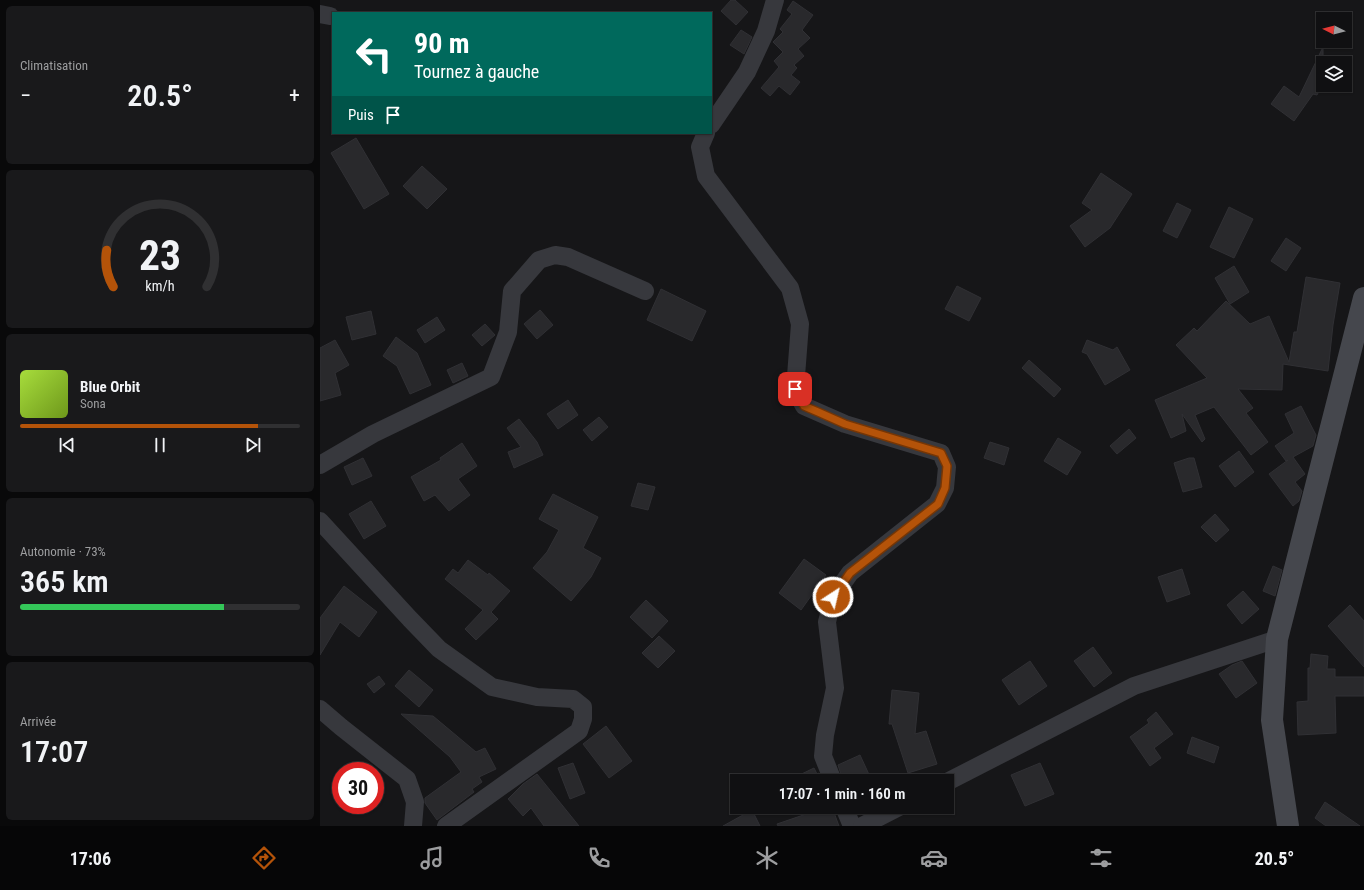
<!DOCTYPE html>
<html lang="fr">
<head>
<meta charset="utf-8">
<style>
	body { margin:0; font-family:"Roboto Condensed",sans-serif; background:#19191b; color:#f1f3f6; height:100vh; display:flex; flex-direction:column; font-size:15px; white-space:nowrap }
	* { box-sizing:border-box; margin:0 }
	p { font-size:13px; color:#9c9d9f }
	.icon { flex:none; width:22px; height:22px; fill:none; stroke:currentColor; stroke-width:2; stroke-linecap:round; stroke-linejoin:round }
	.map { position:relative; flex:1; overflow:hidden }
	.details { display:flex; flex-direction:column; gap:6px; padding:6px; background:#09090a; width:320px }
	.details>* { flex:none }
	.banner { position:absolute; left:12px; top:12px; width:380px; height:122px; border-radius:0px; box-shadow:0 1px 3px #0004,0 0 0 1px #303032; background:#00695c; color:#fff; overflow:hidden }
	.needle { width:26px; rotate:276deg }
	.tools { position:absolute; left:996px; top:12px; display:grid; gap:8px }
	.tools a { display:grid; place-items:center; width:36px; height:36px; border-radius:0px; background:#101012; box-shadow:0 1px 3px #0004,0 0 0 1px #303032; font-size:20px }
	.speed { position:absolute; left:12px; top:762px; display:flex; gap:8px; font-size:20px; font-weight:700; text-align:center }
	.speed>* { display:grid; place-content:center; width:52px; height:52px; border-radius:50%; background:#101012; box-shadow:0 1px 3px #0004,0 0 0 1px #303032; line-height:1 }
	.speed .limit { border:6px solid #d22; background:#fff; color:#111 }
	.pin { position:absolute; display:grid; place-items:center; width:34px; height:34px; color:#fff; margin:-17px; border-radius:8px; box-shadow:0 2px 6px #0006 }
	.me { position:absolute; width:44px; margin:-22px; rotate:35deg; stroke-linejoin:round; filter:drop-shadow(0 0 3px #0008) }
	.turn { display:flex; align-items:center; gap:14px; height:84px; padding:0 16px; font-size:18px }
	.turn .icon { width:52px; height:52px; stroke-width:2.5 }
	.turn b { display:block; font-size:28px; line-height:34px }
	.then { display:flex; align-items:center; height:38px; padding:0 16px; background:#0003; gap:8px; font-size:15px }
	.big { font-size:30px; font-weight:600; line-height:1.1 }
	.details .widget { flex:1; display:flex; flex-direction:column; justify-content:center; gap:6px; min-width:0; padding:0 14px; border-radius:6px; background:#19191b }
	.details .dial { align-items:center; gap:0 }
	.dial svg { height:104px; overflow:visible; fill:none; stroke:#303032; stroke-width:7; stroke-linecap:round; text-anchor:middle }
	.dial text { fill:#f1f3f6; stroke:none }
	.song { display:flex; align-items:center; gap:12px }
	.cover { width:48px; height:48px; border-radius:6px; background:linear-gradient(135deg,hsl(80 70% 55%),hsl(80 70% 35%)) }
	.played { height:4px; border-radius:2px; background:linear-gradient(90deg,#b45309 85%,#303032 85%) }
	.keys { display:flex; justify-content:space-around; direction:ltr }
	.heat { display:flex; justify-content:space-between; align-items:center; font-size:22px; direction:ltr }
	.charge { height:6px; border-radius:3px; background:linear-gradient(90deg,#34c759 73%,#303032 0) }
	.trip { position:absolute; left:410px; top:774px; width:224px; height:40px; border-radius:0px; background:#101012; box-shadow:0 1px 3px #0004,0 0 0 1px #303032; font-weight:600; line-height:40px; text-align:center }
	.dock { display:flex; height:64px; justify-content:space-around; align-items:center; background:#060607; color:#9c9d9f }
	.dock .icon { width:28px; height:28px }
	.dock .current { color:#b45309 }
	.dock b { font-size:18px; color:#f1f3f6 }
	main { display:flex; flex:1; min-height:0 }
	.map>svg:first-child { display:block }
	.building { fill:#29292c; stroke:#303034 }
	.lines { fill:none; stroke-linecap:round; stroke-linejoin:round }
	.street { stroke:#37383d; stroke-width:18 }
	.secondary { stroke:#45474d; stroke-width:22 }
	.route-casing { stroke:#753606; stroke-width:10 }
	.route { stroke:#b45309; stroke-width:7 }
</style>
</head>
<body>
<main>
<section class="details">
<div class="widget"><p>Climatisation</p>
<div class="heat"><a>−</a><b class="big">20.5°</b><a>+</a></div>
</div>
<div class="widget dial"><svg viewBox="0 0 100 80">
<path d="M14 69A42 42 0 1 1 86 69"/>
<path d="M14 69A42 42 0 0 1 9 41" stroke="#b45309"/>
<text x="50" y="56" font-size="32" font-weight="700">23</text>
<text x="50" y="72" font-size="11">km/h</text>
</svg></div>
<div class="widget">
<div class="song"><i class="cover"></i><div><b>Blue Orbit</b><p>Sona</p></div></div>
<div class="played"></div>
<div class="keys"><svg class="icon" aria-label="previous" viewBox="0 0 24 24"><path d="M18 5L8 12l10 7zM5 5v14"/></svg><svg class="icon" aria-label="pause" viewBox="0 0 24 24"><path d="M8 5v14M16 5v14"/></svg><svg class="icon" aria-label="next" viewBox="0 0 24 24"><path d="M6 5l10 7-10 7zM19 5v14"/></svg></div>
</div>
<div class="widget"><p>Autonomie · 73%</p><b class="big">365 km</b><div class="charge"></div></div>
<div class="widget"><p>Arrivée</p><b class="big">17:07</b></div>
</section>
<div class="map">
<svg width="1044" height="826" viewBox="0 0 1044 826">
	<rect width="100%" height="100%" fill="#161618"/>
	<!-- building -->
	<g class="building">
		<polygon points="411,0 415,0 428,12 416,25 401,11"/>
		<polygon points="473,1 493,15 482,30 490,38 478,49 484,56 474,65 477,68 471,75 480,82 470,95 459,86 450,96 441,88 459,67 454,61 463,52 453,42 463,32 460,29 472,14 467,10"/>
		<polygon points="421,30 432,37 424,54 410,45"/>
		<polygon points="1003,47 1003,83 997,95 993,94 974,121 951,104 964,86 979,97"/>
		<polygon points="36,138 69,194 44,209 11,153"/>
		<polygon points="102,166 127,189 107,209 83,186"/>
		<polygon points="781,173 812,194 790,228 765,247 750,226 772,210 762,203"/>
		<polygon points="857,203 871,210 857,238 843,231"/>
		<polygon points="909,207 933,219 914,258 890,247"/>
		<polygon points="966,238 981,248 966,271 951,261"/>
		<polygon points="914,266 929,292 910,304 895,278"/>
		<polygon points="986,277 1020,283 1013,325 1008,371 963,364 962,390 918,389 933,408 926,413 948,442 931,455 894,407 875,415 885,439 882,442 862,414 866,431 851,438 835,400 887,378 856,345 874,328 877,331 906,301 930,324 949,316 969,362 974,332 977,332"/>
		<polygon points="637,286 661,298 649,321 625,309"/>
		<polygon points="341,289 386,311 372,341 327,320"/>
		<polygon points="220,310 233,325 217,339 204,324"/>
		<polygon points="51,311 56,334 32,340 26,317"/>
		<polygon points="117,317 125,330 105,343 97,330"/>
		<polygon points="165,324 175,335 162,346 152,335"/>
		<polygon points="76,337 97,353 111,385 90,394 77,366 63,356"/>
		<polygon points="15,340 29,365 15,373 21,395 0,401 0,348"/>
		<polygon points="767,340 793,350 797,347 810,370 785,385 767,354 762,352"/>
		<polygon points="709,360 741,389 734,397 702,368"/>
		<polygon points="142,363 148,376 133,383 127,370"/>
		<polygon points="248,400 258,415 238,429 227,414"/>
		<polygon points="981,406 996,435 993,446 973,457 985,474 975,482 982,491 979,501 973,506 949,474 968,460 966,461 955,446 974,433 965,414"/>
		<polygon points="279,417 288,427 272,441 263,430"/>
		<polygon points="199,419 217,442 223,455 194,468 188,452 201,447 187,428"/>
		<polygon points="809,429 816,438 797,454 790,446"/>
		<polygon points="738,438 761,452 747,475 724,461"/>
		<polygon points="670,442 689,448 684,465 664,458"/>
		<polygon points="142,443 157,466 138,479 150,495 129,511 115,495 104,501 91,477 121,460 120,458"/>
		<polygon points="919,451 934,472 915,487 899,466"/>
		<polygon points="43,458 52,476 32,485 24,467"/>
		<polygon points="869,458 874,458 882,487 863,492 854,463"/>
		<polygon points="318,483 335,487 328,510 311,506"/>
		<polygon points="233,494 278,517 263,548 281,558 271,577 251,601 213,568 227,552 239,530 219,519"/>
		<polygon points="51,501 66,526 44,539 29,514"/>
		<polygon points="895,514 909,530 896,542 881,527"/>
		<polygon points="484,559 506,575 481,610 459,593"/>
		<polygon points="148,560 168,575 169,573 190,591 171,612 178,619 156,640 145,629 163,610 125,579 133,569 138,573"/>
		<polygon points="953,566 962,570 955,596 943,591"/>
		<polygon points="862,569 870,594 847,602 838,577"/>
		<polygon points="24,586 57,612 39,637 20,622 0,655 0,618"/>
		<polygon points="923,591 939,609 922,624 907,605"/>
		<polygon points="326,600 348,621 332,638 310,617"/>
		<polygon points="1030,605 1044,621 1044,667 1008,626"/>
		<polygon points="339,636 355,651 338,668 322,653"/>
		<polygon points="773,647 792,673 774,687 754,661"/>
		<polygon points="991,654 1008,656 1007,669 1015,669 1015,677 1044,677 1044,696 1015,696 1016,733 978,735 977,702 988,701 988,668 990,668"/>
		<polygon points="710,661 727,686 699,705 682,680"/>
		<polygon points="922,661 937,683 916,698 899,674 912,665"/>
		<polygon points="89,670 113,690 99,707 75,686"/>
		<polygon points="59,676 65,684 54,693 47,684"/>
		<polygon points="572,690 599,693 595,734 606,731 617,764 588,773 572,724 569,724"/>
		<polygon points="836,712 853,734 834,748 841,758 830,766 810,737 829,723 827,720"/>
		<polygon points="81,714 113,716 156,752 165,748 176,769 159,777 162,782 152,789 154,792 117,820 105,803 105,798 141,772 130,757"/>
		<polygon points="286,726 312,761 289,778 263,744"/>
		<polygon points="872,737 899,747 894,763 867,753"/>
		<polygon points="540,755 552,781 523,781 518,765"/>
		<polygon points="253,763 265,793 250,799 238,768"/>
		<polygon points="720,763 734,794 705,806 691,775"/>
		<polygon points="494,768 497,774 499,773 502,781 467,781"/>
		<polygon points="217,774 259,826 224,826 211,808 203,816 188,799 203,784"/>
		<polygon points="1005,802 1040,826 1006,826 995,818"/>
		<polygon points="497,807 512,807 519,826 458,826 457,824 498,810"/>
		<polygon points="432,810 440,826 403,826"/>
	</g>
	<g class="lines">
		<!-- street -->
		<g class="street">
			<polyline points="0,14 10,16"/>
			<polyline points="391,125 427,72 446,31 455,0"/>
			<polyline points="386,133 380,147 386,176 470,288 480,324 475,389 484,406 525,424 621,453 627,467 625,488 617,504 530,573 513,597 507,622 515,688 505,735 503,756 513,781"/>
			<polyline points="0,465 53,434 171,377 188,332 192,291 219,260 235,255 248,257 325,291"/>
			<polyline points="0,521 90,619 119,649 172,687 217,697 253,699 263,707 263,719 259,731 126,826"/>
			<polyline points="0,709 21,727 87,779 95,802 93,826"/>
			<polyline points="627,782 814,686 957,639"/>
			<polyline points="524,807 532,826"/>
			<polyline points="542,826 579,807"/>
		</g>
		<!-- secondary -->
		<polyline class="secondary" points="968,826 952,720 957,639 1044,298"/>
	</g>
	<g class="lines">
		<defs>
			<polyline id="route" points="475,389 484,406 498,412 525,424 621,453 627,466 625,488 618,504 530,573 513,597"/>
		</defs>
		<!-- route casing -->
		<use href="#route" class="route-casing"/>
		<!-- route -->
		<use href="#route" class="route"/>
	</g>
</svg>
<div class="tools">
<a><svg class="needle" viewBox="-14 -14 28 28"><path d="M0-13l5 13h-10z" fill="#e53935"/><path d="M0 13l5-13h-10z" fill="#9c9d9f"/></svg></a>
<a><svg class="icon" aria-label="layers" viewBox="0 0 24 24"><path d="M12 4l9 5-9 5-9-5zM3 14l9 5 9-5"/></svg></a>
</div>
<div class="speed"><div class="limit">30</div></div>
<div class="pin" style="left:475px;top:389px;background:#d93025"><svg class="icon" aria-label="arrive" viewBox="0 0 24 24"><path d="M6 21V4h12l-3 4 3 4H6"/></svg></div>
<svg class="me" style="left:513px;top:597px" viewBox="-20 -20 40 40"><circle r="17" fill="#b45309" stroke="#fff" stroke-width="3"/><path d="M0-11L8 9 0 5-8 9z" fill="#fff"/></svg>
<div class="trip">17:07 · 1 min · 160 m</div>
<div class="banner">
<div class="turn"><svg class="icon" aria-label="left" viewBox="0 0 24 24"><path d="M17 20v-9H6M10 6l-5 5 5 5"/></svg><div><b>90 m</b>Tournez à gauche</div></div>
<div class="then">Puis<svg class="icon" aria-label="arrive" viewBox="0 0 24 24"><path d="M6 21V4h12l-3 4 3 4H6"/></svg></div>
</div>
</div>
</main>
<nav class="dock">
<b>17:06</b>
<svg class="icon current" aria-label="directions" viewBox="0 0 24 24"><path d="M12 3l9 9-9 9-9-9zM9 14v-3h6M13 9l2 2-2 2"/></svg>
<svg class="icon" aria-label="music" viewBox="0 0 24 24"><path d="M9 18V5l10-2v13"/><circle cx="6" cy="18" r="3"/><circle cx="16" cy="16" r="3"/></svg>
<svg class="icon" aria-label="phone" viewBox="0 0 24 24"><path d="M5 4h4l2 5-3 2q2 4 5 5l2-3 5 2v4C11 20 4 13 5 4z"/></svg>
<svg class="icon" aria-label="climate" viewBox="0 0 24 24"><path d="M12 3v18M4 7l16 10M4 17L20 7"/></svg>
<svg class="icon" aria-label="car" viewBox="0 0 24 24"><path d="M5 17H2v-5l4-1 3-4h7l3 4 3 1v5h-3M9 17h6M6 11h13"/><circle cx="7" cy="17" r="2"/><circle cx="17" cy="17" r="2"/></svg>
<svg class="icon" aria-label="filters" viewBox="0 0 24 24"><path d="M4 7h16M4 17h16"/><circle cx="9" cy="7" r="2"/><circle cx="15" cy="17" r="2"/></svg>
<b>20.5°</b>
</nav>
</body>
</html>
